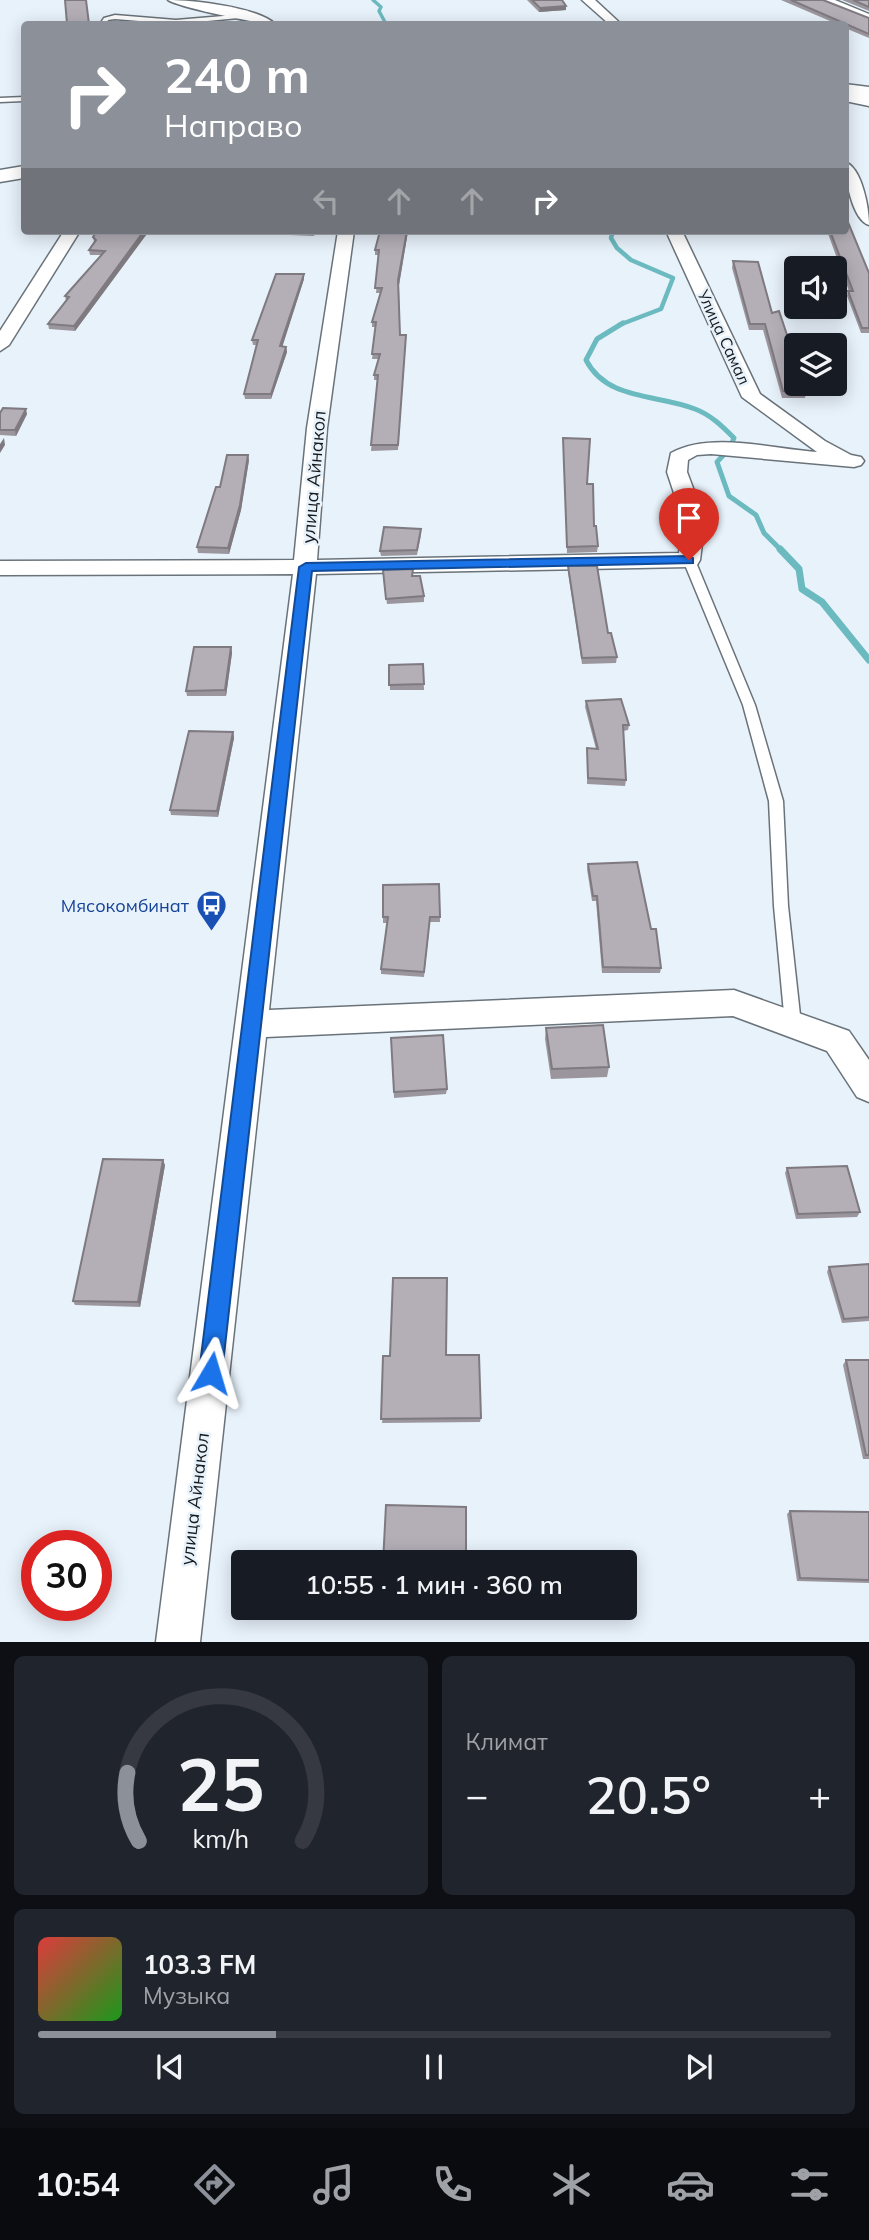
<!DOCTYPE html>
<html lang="ru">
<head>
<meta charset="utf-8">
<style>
	body { margin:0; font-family:Mulish,sans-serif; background:#20242c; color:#f1f3f6; height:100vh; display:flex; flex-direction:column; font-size:26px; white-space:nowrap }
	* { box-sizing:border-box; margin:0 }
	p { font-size:23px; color:#9ea1a6 }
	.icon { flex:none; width:38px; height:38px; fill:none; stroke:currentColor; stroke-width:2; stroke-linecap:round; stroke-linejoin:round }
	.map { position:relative; height:1642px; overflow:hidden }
	.details { display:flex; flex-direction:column; gap:14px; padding:14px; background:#0d0f14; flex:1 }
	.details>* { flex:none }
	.banner { position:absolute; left:21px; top:21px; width:828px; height:214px; border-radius:7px; box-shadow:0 4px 18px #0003; background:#8c9099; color:#fff; overflow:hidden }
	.tools { position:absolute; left:784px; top:256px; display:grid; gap:14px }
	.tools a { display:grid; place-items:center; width:63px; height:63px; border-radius:7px; background:#171b24; box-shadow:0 4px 18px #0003; font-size:35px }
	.speed { position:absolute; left:21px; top:1530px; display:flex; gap:14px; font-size:35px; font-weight:700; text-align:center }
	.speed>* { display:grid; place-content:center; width:91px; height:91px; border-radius:50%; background:#171b24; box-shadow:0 4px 18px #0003; line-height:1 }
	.speed .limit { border:10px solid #d22; background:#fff; color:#111 }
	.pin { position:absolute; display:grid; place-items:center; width:60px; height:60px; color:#fff; margin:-72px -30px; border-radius:50% 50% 50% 0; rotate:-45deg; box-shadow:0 0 7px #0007 }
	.pin .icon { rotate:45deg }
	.me { position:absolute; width:77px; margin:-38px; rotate:7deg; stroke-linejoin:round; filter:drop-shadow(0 0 5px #0008) }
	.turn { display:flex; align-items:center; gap:24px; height:147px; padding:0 28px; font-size:32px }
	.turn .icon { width:91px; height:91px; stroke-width:2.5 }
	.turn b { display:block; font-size:49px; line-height:60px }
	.lanes { display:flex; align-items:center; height:66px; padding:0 28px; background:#0003; justify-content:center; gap:35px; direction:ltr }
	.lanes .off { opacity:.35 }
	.big { font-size:52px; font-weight:600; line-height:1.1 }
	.details .tile { flex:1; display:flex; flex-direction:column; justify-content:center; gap:10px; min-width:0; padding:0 24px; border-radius:10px; background:#20242c }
	.details .dial { align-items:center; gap:0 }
	.dial svg { height:182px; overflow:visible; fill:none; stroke:#363941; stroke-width:7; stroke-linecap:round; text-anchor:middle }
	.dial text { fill:#f1f3f6; stroke:none }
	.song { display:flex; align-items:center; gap:21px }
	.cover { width:84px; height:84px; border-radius:10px; background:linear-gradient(135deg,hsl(0 70% 55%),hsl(120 70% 35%)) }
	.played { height:7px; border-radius:4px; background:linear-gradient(90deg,#8c9099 30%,#363941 30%) }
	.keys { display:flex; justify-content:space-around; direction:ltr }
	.heat { display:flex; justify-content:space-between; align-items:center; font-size:38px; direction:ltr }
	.details .tiles { flex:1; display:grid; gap:14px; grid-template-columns:1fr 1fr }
	.tile:last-child { grid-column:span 2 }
	.trip { position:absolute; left:231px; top:1550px; width:406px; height:70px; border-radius:7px; background:#171b24; box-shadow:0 4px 18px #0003; font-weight:600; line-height:70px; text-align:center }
	.menu { display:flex; height:112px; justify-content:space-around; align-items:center; background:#090b0e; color:#9ea1a6 }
	.menu .icon { width:49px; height:49px }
	.menu .active { color:#8c9099 }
	.menu b { font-size:32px; color:#f1f3f6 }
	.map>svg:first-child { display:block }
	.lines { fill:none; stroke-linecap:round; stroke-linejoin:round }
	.stream-far3 { stroke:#6bbabf; stroke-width:3.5 }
	.stream-far2 { stroke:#6bbabf; stroke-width:4.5 }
	.stream-far1 { stroke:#6bbabf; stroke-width:5 }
	.stream { stroke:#6bbabf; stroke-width:7 }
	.lane-casing { stroke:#6a737a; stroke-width:3 }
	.street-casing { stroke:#6a737a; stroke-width:3 }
	.secondary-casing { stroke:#6a737a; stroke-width:3 }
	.lane { fill:#fff; fill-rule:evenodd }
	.street { fill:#fff; fill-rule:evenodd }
	.secondary { fill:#fff; fill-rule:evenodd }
	.wall { fill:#9b969d }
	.shaded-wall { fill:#7e7a80 }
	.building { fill:#b4aeb7; stroke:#7e7a80; stroke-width:2 }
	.route { fill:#1a73e8; stroke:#114b97; stroke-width:2 }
	.labels { text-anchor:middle; stroke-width:5; stroke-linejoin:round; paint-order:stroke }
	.far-street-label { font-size:16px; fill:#15191c; stroke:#e8f2fb }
	.street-label { font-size:18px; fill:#15191c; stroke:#e8f2fb }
	.transit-label { font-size:18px; fill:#164399; stroke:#e8f2fb; text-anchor:end }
</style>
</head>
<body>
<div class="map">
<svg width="869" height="1642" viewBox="0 0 869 1642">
	<rect width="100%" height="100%" fill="#e8f2fb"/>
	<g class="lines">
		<!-- stream-far3 -->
		<polyline class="stream-far3" points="373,0 381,7 379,11 386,24"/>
		<!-- stream-far2 -->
		<polyline class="stream-far2" points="613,231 611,238 617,248 631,260 673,278 661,309 619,325"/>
		<!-- stream-far1 -->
		<path class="stream-far1" d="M 623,323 L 597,339 L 586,360 C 607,401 658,394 695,409 C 711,415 722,426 734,438 L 729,449 L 717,462 L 729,496 L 756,515 L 764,533 L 782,551"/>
		<!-- stream -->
		<polyline class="stream" points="780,549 799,569 802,589 822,602 869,660"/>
		<defs>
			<g id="lane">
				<polygon points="247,14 249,17 176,24 115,19 108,20 106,24 100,24 104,18 115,15 176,20"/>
				<polygon points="24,97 24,101 0,102 0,98"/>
				<polygon points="689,557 695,560 755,705 783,801 788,906 801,1024 799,1029 793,1031 787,1029 785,1024 774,906 769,801 743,705 683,560"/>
			</g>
			<g id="street">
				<path d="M 168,0 C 193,0 257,7 275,24 C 262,25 178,7 168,0 Z"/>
				<polygon points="582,0 595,0 621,24 609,24"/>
				<polygon points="819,0 835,0 869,14 869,22"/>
				<polygon points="845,84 869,87 869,95 845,92"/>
				<path d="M 845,162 C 862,168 869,208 869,225 C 852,220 845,177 845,162 Z"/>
				<polygon points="64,231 80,231 9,345 0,351 0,331"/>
				<path d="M 338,231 L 354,231 L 327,428 L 317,560 L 679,553 L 683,520 L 667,472 L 671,453 C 711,431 773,449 817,452 L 742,397 L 666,231 L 682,231 L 760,394 L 825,441 L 851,455 L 861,457 L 864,461 L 861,465 L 854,467 L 711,454 L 697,455 L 688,460 L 687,472 L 705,520 L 700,560 L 697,565 L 689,567 L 316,574 L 269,1010 L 734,990 L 849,1031 L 869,1060 L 869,1102 L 857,1097 L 827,1051 L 733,1016 L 266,1037 L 200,1642 L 156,1642 L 293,574 L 0,575 L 0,561 L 294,560 L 307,428 Z"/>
			</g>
			<g id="secondary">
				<polygon points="845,90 869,94 869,106 845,101"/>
				<polygon points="24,166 24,178 0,182 0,170"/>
			</g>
		</defs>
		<!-- lane casing -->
		<use href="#lane" class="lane-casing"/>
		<!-- street casing -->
		<use href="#street" class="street-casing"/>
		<!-- secondary casing -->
		<use href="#secondary" class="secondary-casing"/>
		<!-- lane -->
		<use href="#lane" class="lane"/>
		<!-- street -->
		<use href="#street" class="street"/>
		<!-- secondary -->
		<use href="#secondary" class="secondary"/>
	</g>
	<!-- wall -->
	<g class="wall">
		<polygon points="527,0 562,0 566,10 539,12"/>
		<polygon points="781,0 823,0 869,18 869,38 845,28 845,24 837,24"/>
		<polygon points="842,0 869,0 869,11"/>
		<polygon points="97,231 149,231 75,331 49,329 48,324 66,301 65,296 101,255 90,255 89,250 94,242 93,237"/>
		<polygon points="290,231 315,231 314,236 290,235"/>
		<polygon points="380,231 408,231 399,285 400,335 406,340 398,450 371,451 377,380 374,380 374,375 378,359 372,359 376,327 372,327 372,322 381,293 376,293 379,255 375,255 375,250"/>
		<polygon points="827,231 845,231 869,273 869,333 861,333 847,296 848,291 849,291"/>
		<polygon points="733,261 772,313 806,391 805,398 782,398 763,330 749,330 732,268"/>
		<polygon points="304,279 282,346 286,347 287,352 271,399 245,399 244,394 256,345 253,345 252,340"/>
		<polygon points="0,413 27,414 16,436 0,435"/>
		<polygon points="563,438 587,484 598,546 597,552 567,553"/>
		<polygon points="249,460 241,510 229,554 198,553 197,547 220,487"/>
		<polygon points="421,535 417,555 381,556 380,551"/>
		<polygon points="568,566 608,633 617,657 616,663 582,664 568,572"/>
		<polygon points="383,575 413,576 424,596 424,602 387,604"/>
		<polygon points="231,647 232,653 226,696 187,696 186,691"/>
		<polygon points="423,664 424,690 390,690 389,665"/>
		<polygon points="586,701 629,725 628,730 623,731 626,780 625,786 587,784 587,748 596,749 585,707"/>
		<polygon points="233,732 234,738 218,817 171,815 170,810"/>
		<polygon points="588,864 651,929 661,968 660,973 602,973 596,901 592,901 587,869"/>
		<polygon points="439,884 440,922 430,922 424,977 381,974 381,969 387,923 383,923 383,885"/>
		<polygon points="546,1028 609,1067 607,1077 551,1079 545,1039"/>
		<polygon points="391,1038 447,1089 446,1094 394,1098"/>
		<polygon points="165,1165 140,1307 75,1305 73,1301"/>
		<polygon points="787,1168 860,1212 857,1217 796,1219 785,1173"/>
		<polygon points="869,1264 869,1321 842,1323 827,1272 829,1267"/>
		<polygon points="446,1355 481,1418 480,1422 382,1423 390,1356"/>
		<polygon points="846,1360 869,1360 869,1459 863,1459 843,1365"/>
		<polygon points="790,1511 869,1512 869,1583 797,1581 787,1514"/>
	</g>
	<!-- shaded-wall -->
	<g class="shaded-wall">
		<polygon points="566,6 566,10 539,12 540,8"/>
		<polygon points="144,231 149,231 75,331 74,326"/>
		<polygon points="407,231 408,231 399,285 398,280"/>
		<polygon points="304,274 304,279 281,351 280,346"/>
		<polygon points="286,347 287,352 271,399 271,394"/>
		<polygon points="26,409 27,414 16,436 15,430"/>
		<polygon points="4,438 5,445 0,453 0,444"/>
		<polygon points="248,455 249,460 241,510 229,554 228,548"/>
		<polygon points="231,647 232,653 226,696 225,690"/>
		<polygon points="233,732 234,738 218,817 217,811"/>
		<polygon points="163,1160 165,1165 140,1307 138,1302"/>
	</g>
	<!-- building -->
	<g class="building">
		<polygon points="65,0 86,0 89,24 67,24"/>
		<polygon points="532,0 562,0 566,6 540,8"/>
		<polygon points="791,0 823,0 869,18 869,34"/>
		<polygon points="853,0 869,0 869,7"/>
		<polygon points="845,215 869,273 869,328 862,328 848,291 853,291 830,231 845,231"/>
		<polygon points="97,231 144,231 74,326 48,324 69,297 65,296 105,251 89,250 96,240 93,237"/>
		<polygon points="380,231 407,231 398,280 400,335 406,335 398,445 371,445 378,375 374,375 380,354 372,354 376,322 372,322 382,288 375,288 379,250 375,250"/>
		<polygon points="733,261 758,262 772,313 779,311 796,362 796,383 804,383 806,391 783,391 765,324 750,324"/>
		<polygon points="276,274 304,274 280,346 286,347 271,394 244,394 258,340 252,340"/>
		<polygon points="3,408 26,409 15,430 0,430 0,413"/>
		<polygon points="563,438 590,439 587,484 593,484 594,526 596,526 598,546 567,547"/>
		<polygon points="227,455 248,455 240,505 228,548 197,547 216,487 220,487"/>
		<polygon points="384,527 421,529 417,550 380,551"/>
		<polygon points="568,566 597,566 608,633 611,633 617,657 582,658"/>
		<polygon points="413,569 412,576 420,576 424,596 386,599 383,570"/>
		<polygon points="194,647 231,647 225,690 186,691"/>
		<polygon points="423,664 424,684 389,685 389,665"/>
		<polygon points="621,699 629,725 623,725 626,780 588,778 587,748 598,749 586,701"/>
		<polygon points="189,731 233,732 217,811 170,810"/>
		<polygon points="637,862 651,929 656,929 661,968 603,967 597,896 593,896 588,864"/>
		<polygon points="439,884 440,917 430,917 424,972 381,969 388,917 383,917 383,885"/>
		<polygon points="603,1025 609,1067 552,1069 546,1028"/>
		<polygon points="443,1035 447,1089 394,1092 391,1038"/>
		<polygon points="103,1159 163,1160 138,1302 73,1301"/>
		<polygon points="847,1166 860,1212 798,1214 787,1168"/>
		<polygon points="869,1264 869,1317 844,1319 829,1267"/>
		<polygon points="393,1278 447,1278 446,1355 479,1355 481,1418 381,1419 383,1356 390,1356"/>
		<polygon points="846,1360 869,1360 869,1455 866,1455"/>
		<polygon points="386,1505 466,1507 466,1563 383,1563"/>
		<polygon points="790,1511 869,1512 869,1580 800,1578"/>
	</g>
	<!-- route -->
	<polygon class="route" points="689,556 693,558 693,563 312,571 222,1373 218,1381 211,1384 203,1381 199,1373 299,567 306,563"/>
	<!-- icons -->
	<defs>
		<symbol id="bus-pin" viewBox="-11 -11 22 30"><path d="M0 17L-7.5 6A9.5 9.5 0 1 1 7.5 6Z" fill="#1a4fb4" stroke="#e8f2fb"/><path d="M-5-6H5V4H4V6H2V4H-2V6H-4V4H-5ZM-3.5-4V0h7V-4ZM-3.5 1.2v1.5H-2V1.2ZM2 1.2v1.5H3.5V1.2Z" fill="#fff"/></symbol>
	</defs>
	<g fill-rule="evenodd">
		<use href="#bus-pin" x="194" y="888" width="35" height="47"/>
	</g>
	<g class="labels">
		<!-- far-street labels -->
		<g class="far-street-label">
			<text transform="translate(724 337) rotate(65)" y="6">Улица Самал</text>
		</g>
		<!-- street labels -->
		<g class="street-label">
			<text transform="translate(314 477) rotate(-85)" y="6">улица Айнакол</text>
			<text transform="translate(195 1499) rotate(-83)" y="6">улица Айнакол</text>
		</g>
		<!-- transit labels -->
		<g class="transit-label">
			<text x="189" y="912">Мясокомбинат</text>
		</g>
	</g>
</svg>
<div class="tools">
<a><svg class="icon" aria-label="sound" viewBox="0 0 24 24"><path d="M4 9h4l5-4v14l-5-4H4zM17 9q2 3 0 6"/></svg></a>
<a><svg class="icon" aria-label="layers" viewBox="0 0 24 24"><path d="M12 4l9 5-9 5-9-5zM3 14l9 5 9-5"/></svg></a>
</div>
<div class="speed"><div class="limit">30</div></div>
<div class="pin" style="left:689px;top:560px;background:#d93025"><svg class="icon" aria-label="arrive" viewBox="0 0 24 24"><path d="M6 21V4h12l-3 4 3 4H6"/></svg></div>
<svg class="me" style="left:211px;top:1373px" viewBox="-20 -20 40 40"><path d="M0-17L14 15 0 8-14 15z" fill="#1a73e8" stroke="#fff" stroke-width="4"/></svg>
<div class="trip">10:55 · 1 мин · 360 m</div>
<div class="banner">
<div class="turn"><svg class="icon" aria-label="right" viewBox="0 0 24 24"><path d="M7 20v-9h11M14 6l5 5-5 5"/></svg><div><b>240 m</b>Направо</div></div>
<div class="lanes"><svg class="icon off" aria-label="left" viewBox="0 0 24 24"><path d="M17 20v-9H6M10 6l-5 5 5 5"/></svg><svg class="icon off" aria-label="ahead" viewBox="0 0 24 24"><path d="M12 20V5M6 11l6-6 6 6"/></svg><svg class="icon off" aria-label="ahead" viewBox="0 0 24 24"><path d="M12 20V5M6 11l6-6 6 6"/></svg><svg class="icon" aria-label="right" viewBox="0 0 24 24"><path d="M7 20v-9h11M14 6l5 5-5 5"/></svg></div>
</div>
</div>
<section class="details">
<div class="tiles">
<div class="tile dial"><svg viewBox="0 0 100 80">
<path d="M14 69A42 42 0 1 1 86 69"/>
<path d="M14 69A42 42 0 0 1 9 39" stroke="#8c9099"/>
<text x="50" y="56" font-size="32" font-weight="700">25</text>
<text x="50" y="72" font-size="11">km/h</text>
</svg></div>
<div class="tile"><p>Климат</p>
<div class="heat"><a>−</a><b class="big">20.5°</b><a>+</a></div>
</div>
<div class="tile">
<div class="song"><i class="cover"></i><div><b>103.3 FM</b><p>Музыка</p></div></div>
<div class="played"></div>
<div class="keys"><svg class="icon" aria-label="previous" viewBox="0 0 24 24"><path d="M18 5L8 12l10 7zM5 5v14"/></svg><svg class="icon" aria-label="pause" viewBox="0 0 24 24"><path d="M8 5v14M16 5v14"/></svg><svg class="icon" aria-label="next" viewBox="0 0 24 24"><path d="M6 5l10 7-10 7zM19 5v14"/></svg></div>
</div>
</div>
</section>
<nav class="menu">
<b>10:54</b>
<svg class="icon active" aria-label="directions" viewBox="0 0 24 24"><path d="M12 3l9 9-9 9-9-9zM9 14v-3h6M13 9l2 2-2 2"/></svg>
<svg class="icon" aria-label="music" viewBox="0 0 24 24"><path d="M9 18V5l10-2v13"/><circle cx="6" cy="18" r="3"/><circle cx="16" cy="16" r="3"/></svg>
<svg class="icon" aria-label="phone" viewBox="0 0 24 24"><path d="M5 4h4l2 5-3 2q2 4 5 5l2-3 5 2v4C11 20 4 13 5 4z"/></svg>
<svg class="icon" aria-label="climate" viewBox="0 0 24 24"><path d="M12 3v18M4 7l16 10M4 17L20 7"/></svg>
<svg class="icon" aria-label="car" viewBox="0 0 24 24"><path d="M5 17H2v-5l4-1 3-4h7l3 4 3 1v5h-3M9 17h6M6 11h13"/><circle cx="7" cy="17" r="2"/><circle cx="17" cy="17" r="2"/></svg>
<svg class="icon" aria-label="filters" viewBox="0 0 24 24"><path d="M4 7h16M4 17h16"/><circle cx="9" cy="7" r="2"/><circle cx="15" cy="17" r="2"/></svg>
</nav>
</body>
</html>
